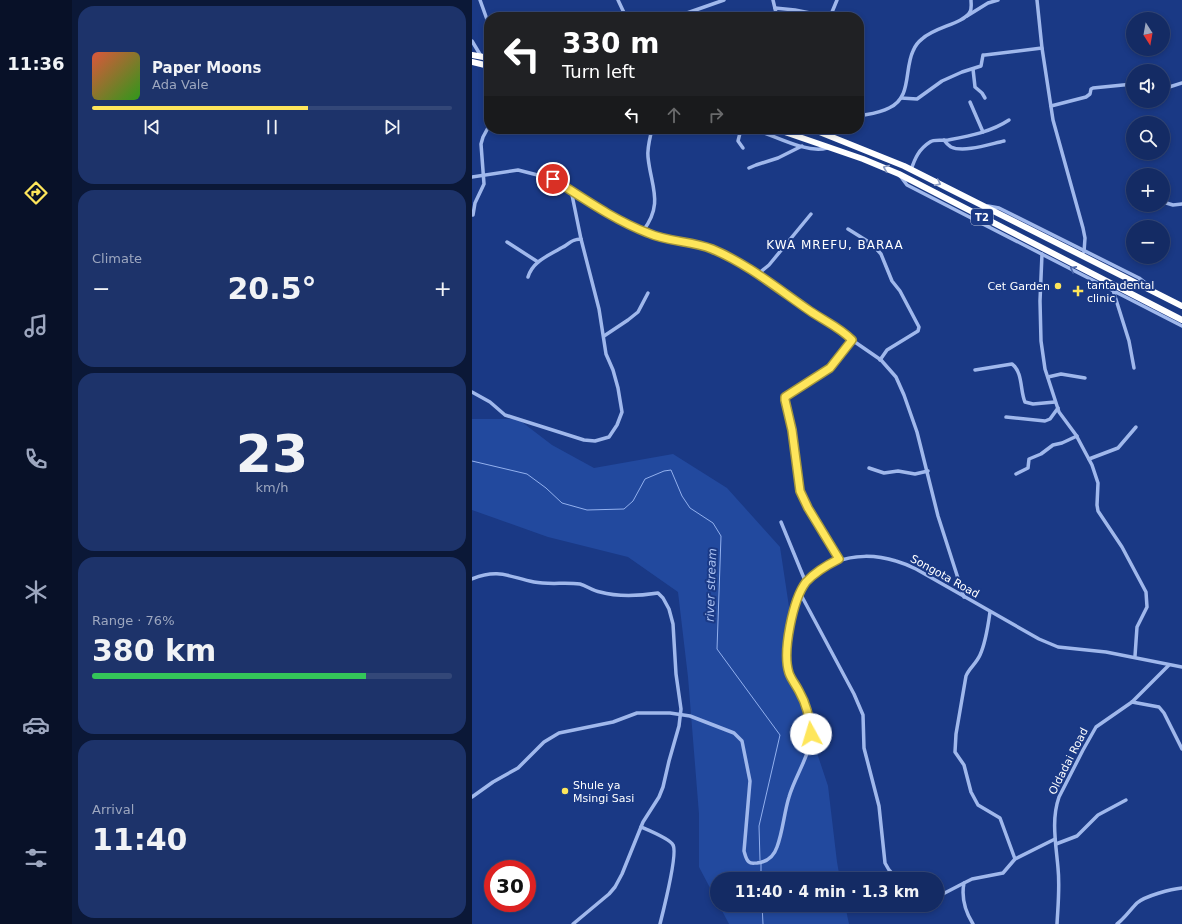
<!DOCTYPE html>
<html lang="en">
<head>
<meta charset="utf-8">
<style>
	body { margin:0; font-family:"DejaVu Sans",sans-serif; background:#1d336a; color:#f1f3f6; height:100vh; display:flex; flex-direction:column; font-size:15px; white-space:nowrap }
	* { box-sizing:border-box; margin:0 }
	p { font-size:13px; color:#9da7bf }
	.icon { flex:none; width:22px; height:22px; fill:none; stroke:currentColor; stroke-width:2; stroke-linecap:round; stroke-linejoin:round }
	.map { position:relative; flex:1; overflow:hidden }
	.details { display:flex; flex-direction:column; gap:6px; padding:6px; background:#0b1837; width:400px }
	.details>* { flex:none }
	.hud { position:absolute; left:12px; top:12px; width:380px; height:122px; border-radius:16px; box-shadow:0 2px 6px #0003,0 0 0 1px #334778; background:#202124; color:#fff; overflow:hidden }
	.needle { width:26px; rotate:169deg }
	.tools { position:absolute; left:654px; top:12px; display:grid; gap:8px }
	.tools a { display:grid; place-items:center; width:44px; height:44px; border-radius:50%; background:#142b64; box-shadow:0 2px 6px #0003,0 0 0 1px #334778; font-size:20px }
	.speed { position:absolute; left:12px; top:860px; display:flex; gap:8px; font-size:20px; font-weight:700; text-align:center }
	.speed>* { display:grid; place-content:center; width:52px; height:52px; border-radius:50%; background:#142b64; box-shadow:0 2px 6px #0003,0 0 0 1px #334778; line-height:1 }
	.speed .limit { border:6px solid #d22; background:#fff; color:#111 }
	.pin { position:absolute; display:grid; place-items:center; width:34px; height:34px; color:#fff; margin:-17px; border:2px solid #fff; border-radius:50%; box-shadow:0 1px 4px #0007 }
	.me { position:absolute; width:44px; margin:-22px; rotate:354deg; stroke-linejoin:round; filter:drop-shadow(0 0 3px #0008) }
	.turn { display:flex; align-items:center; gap:14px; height:84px; padding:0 12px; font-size:18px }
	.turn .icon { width:52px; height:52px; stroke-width:2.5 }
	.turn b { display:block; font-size:28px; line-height:34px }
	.lanes { display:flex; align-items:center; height:38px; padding:0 12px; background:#0003; justify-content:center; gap:20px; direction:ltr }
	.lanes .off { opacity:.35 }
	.big { font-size:30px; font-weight:700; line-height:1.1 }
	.details .tile { flex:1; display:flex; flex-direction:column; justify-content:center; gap:6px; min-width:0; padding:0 14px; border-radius:16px; background:#1d336a }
	.details .dial { align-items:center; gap:0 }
	.dial b { font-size:52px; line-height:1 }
	.song { display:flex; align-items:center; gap:12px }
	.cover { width:48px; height:48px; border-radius:6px; background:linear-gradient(135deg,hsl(10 70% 55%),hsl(110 70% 35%)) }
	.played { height:4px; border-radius:2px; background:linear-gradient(90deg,#fee65b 60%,#334778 60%) }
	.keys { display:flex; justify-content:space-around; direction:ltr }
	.heat { display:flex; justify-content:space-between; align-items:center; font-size:22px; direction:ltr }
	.charge { height:6px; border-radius:3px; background:linear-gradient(90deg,#34c759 76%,#334778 0) }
	.trip { position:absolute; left:238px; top:872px; width:234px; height:40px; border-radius:20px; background:#142b64; box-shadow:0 2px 6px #0003,0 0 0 1px #334778; font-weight:700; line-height:40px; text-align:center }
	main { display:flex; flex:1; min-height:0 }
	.tabs { display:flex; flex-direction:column; width:72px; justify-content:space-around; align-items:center; background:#081128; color:#9da7bf }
	.tabs .icon { width:28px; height:28px }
	.tabs .selected { color:#fee65b }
	.tabs b { font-size:18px; color:#f1f3f6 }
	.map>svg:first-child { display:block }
	.green { fill:#22499e }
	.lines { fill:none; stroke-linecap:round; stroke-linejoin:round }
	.stream { stroke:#92b0ee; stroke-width:1 }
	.street { stroke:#a0b8ec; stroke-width:3.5 }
	.highway { stroke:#fff; stroke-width:6 }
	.oneway { stroke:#8c9cc2 }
	.oneway2 { stroke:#4965a9 }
	.route-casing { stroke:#a5963b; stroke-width:10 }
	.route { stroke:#fee65b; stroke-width:7 }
	.poi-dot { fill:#fee65b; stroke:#1a3985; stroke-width:1.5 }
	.labels { text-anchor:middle; stroke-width:4; stroke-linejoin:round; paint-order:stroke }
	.shield { fill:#1a3985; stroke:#bac4da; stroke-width:1 }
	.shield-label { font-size:10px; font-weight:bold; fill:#fff }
	.poi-label { font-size:11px; fill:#fff; stroke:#1a3985; text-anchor:start }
	.street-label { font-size:11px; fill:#fff; stroke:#1a3985 }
	.neighbourhood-label { font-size:12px; letter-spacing:1px; fill:#fff; stroke:#1a3985 }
	.water-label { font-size:12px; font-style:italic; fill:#abc2f3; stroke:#1a3985 }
</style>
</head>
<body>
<main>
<nav class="tabs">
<b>11:36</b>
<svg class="icon selected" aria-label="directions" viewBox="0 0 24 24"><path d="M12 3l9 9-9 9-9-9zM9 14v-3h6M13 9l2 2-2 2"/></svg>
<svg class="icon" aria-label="music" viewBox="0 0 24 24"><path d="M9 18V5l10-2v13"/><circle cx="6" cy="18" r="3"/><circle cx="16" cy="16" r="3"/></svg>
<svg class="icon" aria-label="phone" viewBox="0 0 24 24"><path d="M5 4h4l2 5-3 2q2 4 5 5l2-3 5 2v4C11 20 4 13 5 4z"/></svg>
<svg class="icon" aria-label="climate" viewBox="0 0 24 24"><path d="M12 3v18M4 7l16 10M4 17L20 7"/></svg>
<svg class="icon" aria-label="car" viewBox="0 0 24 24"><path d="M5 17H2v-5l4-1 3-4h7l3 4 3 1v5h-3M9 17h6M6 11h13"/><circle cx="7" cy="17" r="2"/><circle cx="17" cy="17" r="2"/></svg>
<svg class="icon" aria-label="filters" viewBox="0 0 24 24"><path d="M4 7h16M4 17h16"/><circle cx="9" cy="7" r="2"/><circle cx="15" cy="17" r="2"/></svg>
</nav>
<section class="details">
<div class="tile">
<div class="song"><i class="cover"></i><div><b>Paper Moons</b><p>Ada Vale</p></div></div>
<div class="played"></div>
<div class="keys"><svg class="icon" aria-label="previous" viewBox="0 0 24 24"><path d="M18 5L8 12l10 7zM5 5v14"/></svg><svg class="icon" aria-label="pause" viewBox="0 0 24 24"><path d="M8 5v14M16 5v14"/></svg><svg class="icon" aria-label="next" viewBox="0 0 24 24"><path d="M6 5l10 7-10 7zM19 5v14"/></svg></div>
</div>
<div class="tile"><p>Climate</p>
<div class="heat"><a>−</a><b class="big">20.5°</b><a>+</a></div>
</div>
<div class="tile dial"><b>23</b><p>km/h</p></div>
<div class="tile"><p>Range · 76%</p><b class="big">380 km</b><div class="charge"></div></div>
<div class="tile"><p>Arrival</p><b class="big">11:40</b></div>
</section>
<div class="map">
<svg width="710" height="924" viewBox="0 0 710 924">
	<rect width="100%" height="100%" fill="#1a3985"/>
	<!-- green -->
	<g class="green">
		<polygon points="0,419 46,419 80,445 122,468 201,454 255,488 308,547 319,620 315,663 356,786 365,862 368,879 245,879 245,901 227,867 227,814 216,677 206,592 156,557 76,537 0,510"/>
		<polygon points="247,905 373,905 377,924 257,924"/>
	</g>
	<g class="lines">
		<!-- stream -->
		<g class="stream">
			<polyline points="0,461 55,474 74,488 90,503 115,510 152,509 161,501 173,479 192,471 199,470 210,496 218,508 241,523 249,536 245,649 308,735 287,826 288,860"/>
			<polyline points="289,864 289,879"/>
			<polyline points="290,905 291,924"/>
		</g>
		<!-- street -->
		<g class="street">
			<polyline points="8,0 17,25"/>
			<polyline points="146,0 154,17"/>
			<polyline points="301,0 305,17"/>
			<polyline points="565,0 570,48 581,120 611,228 613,238 612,252"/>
			<polyline points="303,8 323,10 358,17"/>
			<polyline points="495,16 516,3 526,0"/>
			<polyline points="210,17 215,13 252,0"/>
			<polyline points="358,17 365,0"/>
			<polyline points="0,41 9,56"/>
			<polyline points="14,58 17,36"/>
			<polyline points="501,69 503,87 510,93 513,98"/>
			<polyline points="691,89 710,83"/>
			<polyline points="429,98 445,99 470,81 490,72 509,66 511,55 513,55 570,48"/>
			<polyline points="498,102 511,132"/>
			<polyline points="579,106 614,97 618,94 619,89 621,88 661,84"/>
			<path d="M 387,116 C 397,114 408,113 417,108 C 440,98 432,70 441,51 C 443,46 446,42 450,39 C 462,27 491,24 498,12 C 500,8 499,4 499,0"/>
			<polyline points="269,129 266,141 271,148"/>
			<path d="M 281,129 C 302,135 334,154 355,148"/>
			<polyline points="354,129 360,132"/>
			<polyline points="359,137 362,129"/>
			<path d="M 472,140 C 474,143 476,145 479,147 C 492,153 518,144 532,141"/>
			<polyline points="277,168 284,165 306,158 330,146"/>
			<path d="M 439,170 C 443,158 447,149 458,142 C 462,139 470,141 476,140 C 497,136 519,132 537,120"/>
			<polyline points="0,177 46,170 81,179 157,225 177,234 239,249 286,274 354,322 374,334 380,340 409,360 424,377 432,395 445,432 466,516 492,597"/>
			<polyline points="429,177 435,185 710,326"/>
			<polyline points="691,202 701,205 710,204"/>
			<polyline points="516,206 527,208 667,278 681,289"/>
			<polyline points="1,215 3,203 12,184 9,144 11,137 17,126"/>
			<polyline points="376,229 400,244 409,254 420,281 428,291 447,327 446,331 415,350 408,360"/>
			<path d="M 171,231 C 192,203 179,187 176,157 C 175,148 178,138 180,129"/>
			<polyline points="35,242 66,262"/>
			<polyline points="570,254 568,301 569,341 573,369 587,412 604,435 620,465 626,483 625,505 626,511 650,547 674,592 675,607 665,627 663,656"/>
			<polyline points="286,274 297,265 339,214"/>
			<path d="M 56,277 C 61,261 76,256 89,248 C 99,244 96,240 109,239"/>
			<polyline points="641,290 657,341 662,368"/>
			<polyline points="132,336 156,320 166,312 176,293"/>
			<path d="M 503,370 L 540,364 C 551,372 548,391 553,402 L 561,404 L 583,402"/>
			<polyline points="576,377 589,374 613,378"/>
			<polyline points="0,392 18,402 33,415 112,440 123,441 137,437 145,425 150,412 146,388 141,370 134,354 127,309 109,239 99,190"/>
			<polyline points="534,417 573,421 578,419 586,408"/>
			<polyline points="617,459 646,448 664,427"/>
			<polyline points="397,468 412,473 426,471 443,474 456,471"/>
			<polyline points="544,474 556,468 557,459 569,454 581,445 590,443 605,436"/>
			<polyline points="309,522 334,583"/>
			<polyline points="367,559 330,496 328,486 320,430 313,400 313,397 316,395 358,368 380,340"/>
			<path d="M 0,579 C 27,568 37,577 62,582 C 77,585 93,582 108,584 C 115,586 121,591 128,592 C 146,597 167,596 186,593 L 191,598 L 197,609 L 201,624 L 204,674 L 209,709 L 207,726 L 197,761 L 191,787 L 187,797 L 171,822 L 150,874 L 143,887 L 137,894 L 101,924"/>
			<polyline points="328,593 382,694 391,715 392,748 407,806 413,863 417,870 425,879"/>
			<path d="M 518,612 C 516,626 514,642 508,655 C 504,664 497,668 494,676 L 484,734 L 483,752 L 492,765 L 499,792 L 506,805 L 528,818 L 543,859"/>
			<polyline points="660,702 687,707 692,713 710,749"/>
			<path d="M 0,797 L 21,782 L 46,768 L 72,742 L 87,733 L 141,722 L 165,713 L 198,713 L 218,716 L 262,733 L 270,741 L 278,781 L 272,851 C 273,854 274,860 277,862 C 279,864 282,863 285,863 C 295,862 302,856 305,847 C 311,831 312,813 317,797 C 323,776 337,758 339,735 C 340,719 334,702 326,689 C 323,683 318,677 316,670 C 313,655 316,640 318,625 C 319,620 320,613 322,608 C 334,562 383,548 424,561 C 431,563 438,566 444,569 L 567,639 L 586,647 L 634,652 L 710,667"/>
			<path d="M 169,827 C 176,830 198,839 201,845 C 206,853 191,912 188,924"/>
			<polyline points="584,844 605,836 626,815 654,800"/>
			<polyline points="465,897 492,883"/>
			<polyline points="404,911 424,905"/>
			<path d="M 501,924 C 493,911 489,898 492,883 L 500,879 L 531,873 L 543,859 L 583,839"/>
			<path d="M 585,924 C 586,905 588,887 586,868 C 584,844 579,820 587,797 L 611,750 L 624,727 L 660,702 L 697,665"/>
			<path d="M 645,924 C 653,918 658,910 665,903 C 673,896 699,889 710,888"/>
		</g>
		<!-- highway -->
		<g class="highway">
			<polyline points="0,55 17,58"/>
			<polyline points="0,62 17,66"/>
			<polyline points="304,129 391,159 427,174 710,320"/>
			<polyline points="340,129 432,166 710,306"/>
		</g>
	</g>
	<!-- one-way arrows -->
	<defs><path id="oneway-chevron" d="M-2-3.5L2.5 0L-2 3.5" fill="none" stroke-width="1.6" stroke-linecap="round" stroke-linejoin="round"/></defs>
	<g class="oneway">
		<use href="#oneway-chevron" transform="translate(414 168) rotate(-157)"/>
		<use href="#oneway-chevron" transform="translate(466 183) rotate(26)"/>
	</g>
	<use class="oneway2" href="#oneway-chevron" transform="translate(601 269) rotate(-152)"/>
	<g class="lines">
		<defs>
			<path id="route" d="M 81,179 C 111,198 142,220 176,233 C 196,242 220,241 240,249 C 276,264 306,289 338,311 C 351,320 369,328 380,340 L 358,368 L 316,395 L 313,397 L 313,400 L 320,430 L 328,491 L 336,508 L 367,559 C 355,565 343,572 334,582 C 321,599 310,652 317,673 C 319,679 324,685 327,691 C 335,705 338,718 339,734"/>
		</defs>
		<!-- route casing -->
		<use href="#route" class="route-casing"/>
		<!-- route -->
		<use href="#route" class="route"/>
	</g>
	<!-- markers -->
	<g class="poi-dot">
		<circle cx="586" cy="286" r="4"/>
		<path d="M604 285h4v4h4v4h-4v4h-4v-4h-4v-4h4z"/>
		<circle cx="93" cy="791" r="4"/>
	</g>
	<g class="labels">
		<!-- shield labels -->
		<rect class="shield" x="499" y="209" width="22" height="16" rx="3"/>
		<g class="shield-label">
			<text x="510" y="221">T2</text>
		</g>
		<!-- poi labels -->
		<g class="poi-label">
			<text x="615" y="289">tanta dental<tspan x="615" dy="13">clinic</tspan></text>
			<text x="578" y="290" text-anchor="end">Cet Garden</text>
			<text x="101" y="789">Shule ya<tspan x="101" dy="13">Msingi Sasi</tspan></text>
		</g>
		<!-- street labels -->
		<g class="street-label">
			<text transform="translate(473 576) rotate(29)" y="4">Songota Road</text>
			<text transform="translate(596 761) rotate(-63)" y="4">Oldadai Road</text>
		</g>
		<!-- neighbourhood labels -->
		<g class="neighbourhood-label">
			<text x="363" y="249">KWA MREFU, BARAA</text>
		</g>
		<!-- water labels -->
		<g class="water-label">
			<text transform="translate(239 585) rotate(-88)" y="4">river stream</text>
		</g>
	</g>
</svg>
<div class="tools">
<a><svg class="needle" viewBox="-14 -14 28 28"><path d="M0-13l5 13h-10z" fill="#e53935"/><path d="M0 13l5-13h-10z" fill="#9da7bf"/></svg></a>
<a><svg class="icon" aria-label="sound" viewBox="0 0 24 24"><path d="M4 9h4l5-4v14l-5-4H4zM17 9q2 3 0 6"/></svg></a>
<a><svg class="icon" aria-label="search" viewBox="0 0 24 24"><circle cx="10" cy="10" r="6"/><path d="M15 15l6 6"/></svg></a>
<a>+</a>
<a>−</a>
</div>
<div class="speed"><div class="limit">30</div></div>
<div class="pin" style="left:81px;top:179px;background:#d93025"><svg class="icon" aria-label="arrive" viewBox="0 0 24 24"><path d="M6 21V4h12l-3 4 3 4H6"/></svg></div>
<svg class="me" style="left:339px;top:734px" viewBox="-20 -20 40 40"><circle r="19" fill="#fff"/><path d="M0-13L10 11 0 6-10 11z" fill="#fee65b"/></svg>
<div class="trip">11:40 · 4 min · 1.3 km</div>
<div class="hud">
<div class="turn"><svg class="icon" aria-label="left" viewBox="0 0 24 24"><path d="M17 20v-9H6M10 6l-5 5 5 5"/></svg><div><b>330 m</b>Turn left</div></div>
<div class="lanes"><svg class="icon" aria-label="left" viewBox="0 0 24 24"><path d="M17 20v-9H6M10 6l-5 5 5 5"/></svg><svg class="icon off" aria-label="ahead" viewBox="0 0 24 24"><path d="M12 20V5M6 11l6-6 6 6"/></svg><svg class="icon off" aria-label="right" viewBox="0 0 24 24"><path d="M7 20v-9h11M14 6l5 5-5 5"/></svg></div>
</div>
</div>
</main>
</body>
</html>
